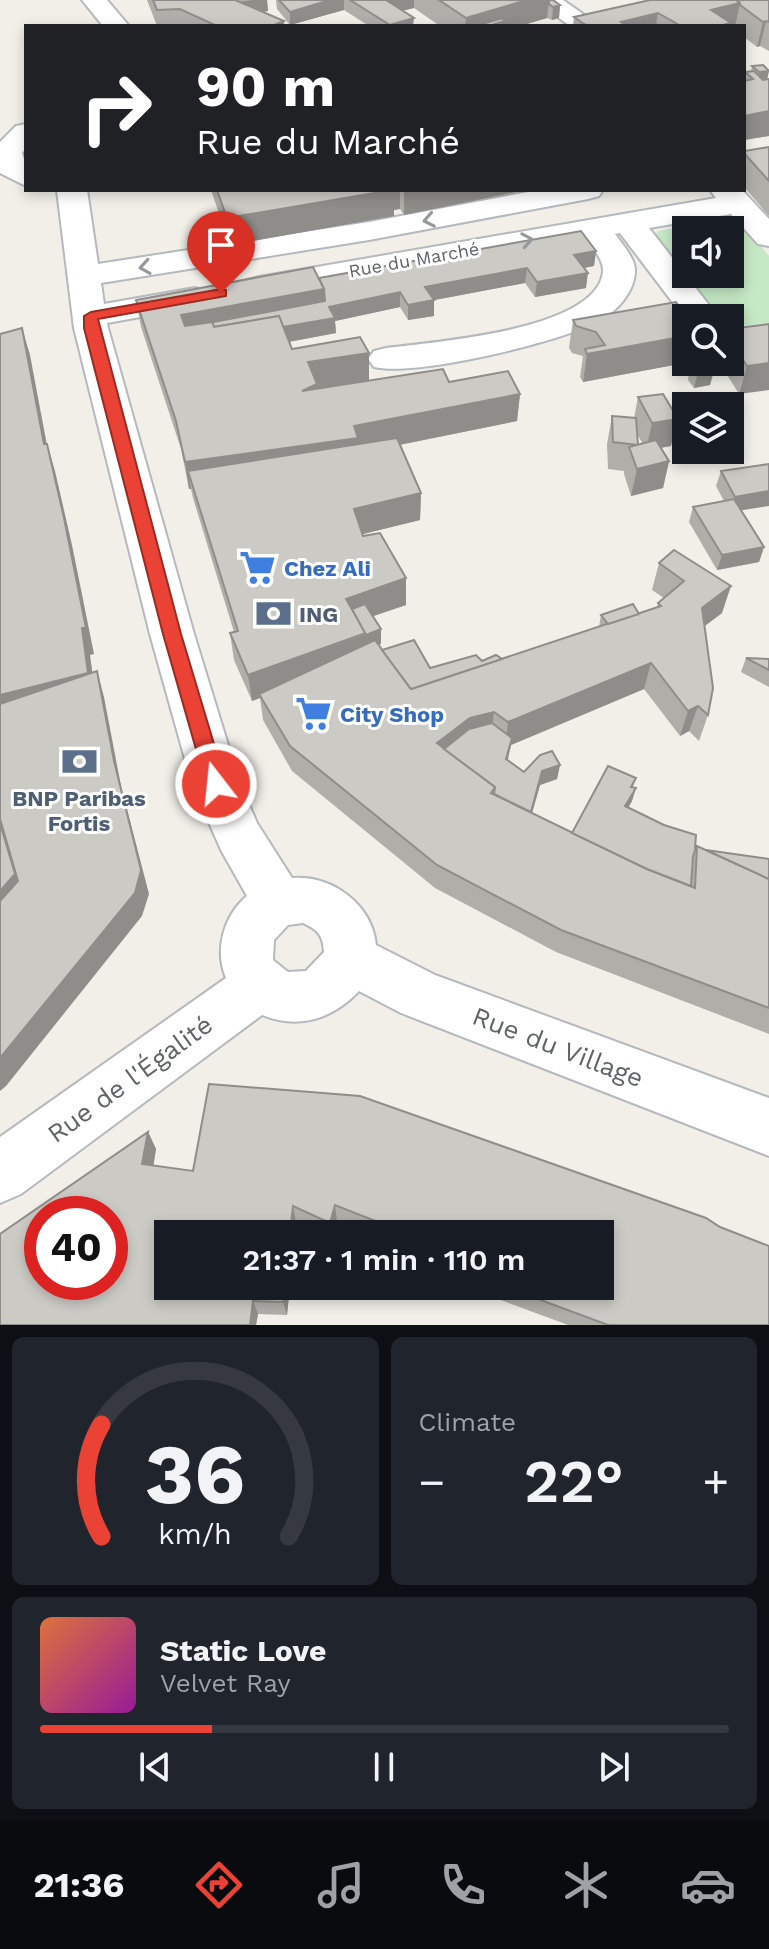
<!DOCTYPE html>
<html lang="en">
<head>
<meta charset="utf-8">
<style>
	body { margin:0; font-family:"Work Sans",sans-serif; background:#20242c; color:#f1f3f6; height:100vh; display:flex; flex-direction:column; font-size:30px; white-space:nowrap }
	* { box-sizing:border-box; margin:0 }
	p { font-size:26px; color:#9ea1a6 }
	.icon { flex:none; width:44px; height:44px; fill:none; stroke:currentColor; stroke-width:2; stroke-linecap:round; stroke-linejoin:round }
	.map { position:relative; height:1325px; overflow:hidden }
	.panel { display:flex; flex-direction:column; gap:12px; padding:12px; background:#0d0f14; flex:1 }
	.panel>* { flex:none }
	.guide { position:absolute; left:24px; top:24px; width:722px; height:168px; border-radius:0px; box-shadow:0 4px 12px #0003; background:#202124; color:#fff; overflow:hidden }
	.buttons { position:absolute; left:672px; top:216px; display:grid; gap:16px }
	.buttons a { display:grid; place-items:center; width:72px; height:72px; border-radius:0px; background:#171b24; box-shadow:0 4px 12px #0003; font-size:40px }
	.speed { position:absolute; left:24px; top:1196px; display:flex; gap:16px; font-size:40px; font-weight:700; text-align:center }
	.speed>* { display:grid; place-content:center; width:104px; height:104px; border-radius:50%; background:#171b24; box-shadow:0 4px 12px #0003; line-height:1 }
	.speed .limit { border:12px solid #d22; background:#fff; color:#111 }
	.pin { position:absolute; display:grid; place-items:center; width:68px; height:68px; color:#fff; margin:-82px -34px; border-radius:50% 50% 50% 0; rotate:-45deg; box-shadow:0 0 8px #0007 }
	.pin .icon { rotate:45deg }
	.me { position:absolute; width:88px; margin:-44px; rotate:344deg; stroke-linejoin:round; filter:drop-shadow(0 0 6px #0008) }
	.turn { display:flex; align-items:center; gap:28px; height:168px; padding:0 40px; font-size:36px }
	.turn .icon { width:104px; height:104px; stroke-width:2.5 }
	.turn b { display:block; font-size:56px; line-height:68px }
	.big { font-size:60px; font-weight:600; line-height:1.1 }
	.panel .card { flex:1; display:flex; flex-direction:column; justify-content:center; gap:12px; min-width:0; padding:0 28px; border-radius:12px; background:#20242c }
	.panel .dial { align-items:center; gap:0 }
	.dial svg { height:208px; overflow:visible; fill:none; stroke:#363941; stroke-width:7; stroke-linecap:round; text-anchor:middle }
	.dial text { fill:#f1f3f6; stroke:none }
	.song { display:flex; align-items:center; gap:24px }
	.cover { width:96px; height:96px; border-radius:12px; background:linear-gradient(135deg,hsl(20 70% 55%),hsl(300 70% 35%)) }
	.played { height:8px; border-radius:4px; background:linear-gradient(90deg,#ea4335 25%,#363941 25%) }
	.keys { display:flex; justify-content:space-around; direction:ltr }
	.heat { display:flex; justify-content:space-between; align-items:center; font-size:44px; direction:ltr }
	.panel .tiles { flex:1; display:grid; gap:12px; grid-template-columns:1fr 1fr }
	.card:last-child { grid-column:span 2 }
	.trip { position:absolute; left:154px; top:1220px; width:460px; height:80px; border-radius:0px; background:#171b24; box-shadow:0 4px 12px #0003; font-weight:600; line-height:80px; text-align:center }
	.menu { display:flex; height:128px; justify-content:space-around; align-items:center; background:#090b0e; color:#9ea1a6 }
	.menu .icon { width:56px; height:56px }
	.menu .current { color:#ea4335 }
	.menu b { font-size:36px; color:#f1f3f6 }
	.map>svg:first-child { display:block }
	.green { fill:#c5e8c5; fill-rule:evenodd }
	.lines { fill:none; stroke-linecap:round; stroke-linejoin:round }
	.minor-casing { stroke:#b5b8bc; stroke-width:4 }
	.minor { fill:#fff; fill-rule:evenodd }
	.wall { fill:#afaea9; fill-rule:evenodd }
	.shaded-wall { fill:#8f8d8a }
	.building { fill:#cccac5; stroke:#8f8d8a; stroke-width:2; fill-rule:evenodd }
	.oneway { stroke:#979a9d }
	.route { fill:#ea4335; stroke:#982c22; stroke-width:2 }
	.labels { text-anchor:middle; stroke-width:6; stroke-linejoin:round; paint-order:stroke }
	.far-street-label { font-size:18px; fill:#5f6368; stroke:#fff }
	.shop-label { font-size:22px; font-weight:bold; fill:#366cbe; stroke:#fff; text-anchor:start }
	.service-label { font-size:22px; font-weight:bold; fill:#4e5e75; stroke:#fff; text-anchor:start }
	.near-street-label { font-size:26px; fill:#5f6368; stroke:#fff }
</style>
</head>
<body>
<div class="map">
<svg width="769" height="1325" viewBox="0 0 769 1325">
	<rect width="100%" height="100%" fill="#f1efe8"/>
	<!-- green -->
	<path class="green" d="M 721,220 L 744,226 L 769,256 L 769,324 L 730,326 L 730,318 L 714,318 L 653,238 L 658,231 ZM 686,230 L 730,230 L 730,274 L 686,274 Z"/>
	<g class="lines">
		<defs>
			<g id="minor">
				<polygon points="82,0 107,0 129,26 103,26"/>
				<polygon points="534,0 563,0 600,26 570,26"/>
				<polygon points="26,124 26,148 22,153 26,164 26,186 0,173 0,142 16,126"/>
				<path d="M 57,190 L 87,190 L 98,264 L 369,222 L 539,190 L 603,190 L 599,196 L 588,199 L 369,240 L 101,283 L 104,304 L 195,288 L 207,291 L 212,298 L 207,305 L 107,323 L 108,328 L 194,634 L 240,784 L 257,823 L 292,878 C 332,875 372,904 376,945 L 435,975 L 769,1098 L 769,1156 L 401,1013 L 359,991 C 332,1019 299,1030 262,1015 L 21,1194 L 0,1203 L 0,1137 L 226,978 C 214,950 224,915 247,896 L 221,850 L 192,784 L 150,634 L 74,328 ZM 303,923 C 318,930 323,935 324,952 L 306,971 L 288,972 L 273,960 L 274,940 L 288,925 Z"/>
				<path d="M 710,190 L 742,190 L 769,219 L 769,246 L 758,244 L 731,214 L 649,228 L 719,318 L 686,320 L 620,233 L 615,234 C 622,244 636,259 635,272 C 634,292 618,310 601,320 C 562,342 415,377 374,367 L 368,359 L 374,351 L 386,348 C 432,342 596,331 603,272 C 604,260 593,249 587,239 L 259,297 L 247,294 L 243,287 L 247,280 L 259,277 L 716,198 Z"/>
			</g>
		</defs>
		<!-- minor casing -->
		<use href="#minor" class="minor-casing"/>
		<!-- minor -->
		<use href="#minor" class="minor"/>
	</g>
	<!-- wall -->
	<g class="wall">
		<polygon points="147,0 267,0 268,11 263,12 284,26 157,26"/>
		<polygon points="276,0 553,0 560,5 559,18 552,20 547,18 520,26 440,26 414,8 402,11 413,26 369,26 344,10 290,25 277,9"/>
		<polygon points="769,0 769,51 760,46 757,47 744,37 744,26 573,26 574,17"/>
		<polygon points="752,66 767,79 769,79 769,136 744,140 744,75 745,72 751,72"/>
		<polygon points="769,147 769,216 744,187 744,151"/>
		<polygon points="211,190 521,190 521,191 404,215 400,209 394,210 394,216 230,245"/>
		<polygon points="596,251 594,266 584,268 586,288 535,297 525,283 434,300 434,316 408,320 400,307 335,321 336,333 289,342 292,349 369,353 369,380 449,382 520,394 517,421 400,445 421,493 420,520 363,534 363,536 406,578 406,605 373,616 381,644 378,644 382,650 430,668 502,659 599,627 601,615 639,614 657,607 658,603 664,598 652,590 659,563 674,550 722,613 704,626 708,715 699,741 689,731 680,736 644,689 511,745 508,760 524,772 560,765 557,779 540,785 532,813 572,833 636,778 633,787 632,801 628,808 695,848 697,846 706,850 769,859 769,1034 556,952 435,888 292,771 263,720 260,698 252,701 234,660 230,633 234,632 193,498 191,489 189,489 181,449 141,327 136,300 319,278"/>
		<polygon points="676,302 686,362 709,362 714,370 710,385 694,388 688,380 689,372 677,374 673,368 674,365 583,382 580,377 583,356 572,353 569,348 573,320"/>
		<polygon points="769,324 739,394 719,362 730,362 730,329"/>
		<path d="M 638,397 L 671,446 L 661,448 L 669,461 L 663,488 L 631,496 L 624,474 L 624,471 L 608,469 L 607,444 L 612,416 L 634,418 ZM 637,434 L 643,444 L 638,445 Z"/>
		<polygon points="769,464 741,510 764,547 759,562 717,570 689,522 693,507 724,501 716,486 721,471"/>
		<polygon points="746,658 769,659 769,687 741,672"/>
		<path d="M 209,1084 L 360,1096 L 706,1218 L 720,1227 L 769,1246 L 769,1325 L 568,1325 L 463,1286 L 600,1286 L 600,1234 L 370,1234 L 337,1221 L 333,1234 L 322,1234 L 296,1222 L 295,1234 L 168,1234 L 168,1286 L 290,1286 L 287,1315 L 258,1314 L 256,1325 L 0,1325 L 0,1234 L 148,1132 L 156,1149 L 153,1166 L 193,1171 ZM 42,1214 L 110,1214 L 110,1282 L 42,1282 Z"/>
	</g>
	<!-- shaded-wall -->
	<g class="shaded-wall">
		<polygon points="252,0 267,0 268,11 208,21 206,7"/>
		<polygon points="330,0 344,0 344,10 290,25 290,12"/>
		<polygon points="388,0 414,0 414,8 388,14"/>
		<polygon points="527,0 549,0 547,18 520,26 465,26 466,18"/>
		<polygon points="740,3 735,26 708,26 711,10"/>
		<polygon points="560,5 559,18 552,20 553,7"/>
		<polygon points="658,13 656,26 621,26 621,22"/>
		<polygon points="414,18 413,26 390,26"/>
		<polygon points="284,21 284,26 272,26"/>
		<polygon points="766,21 760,46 757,47 763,22"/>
		<polygon points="769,71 766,85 755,86 759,72"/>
		<polygon points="769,111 769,136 744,140 744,116"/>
		<polygon points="390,190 400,190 400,209 394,210 394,216 230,245 227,218"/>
		<polygon points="404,190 521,190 521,191 404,215"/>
		<polygon points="596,251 594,266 572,270 574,255"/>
		<polygon points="527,268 525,283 424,302 425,287"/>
		<polygon points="588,273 586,288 535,297 537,282"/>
		<polygon points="324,289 325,316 189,353 181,315"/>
		<polygon points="400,292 400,307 335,321 336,333 218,355 329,307"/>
		<polygon points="434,300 434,316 408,320 408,305"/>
		<polygon points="22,328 30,355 52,472 44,444"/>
		<polygon points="686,336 686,362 692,362 689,372 677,374 681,359 677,353 674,365 583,382 587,354"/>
		<polygon points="369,353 369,381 302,391 308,362"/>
		<polygon points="769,363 769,390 739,394 747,366"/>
		<polygon points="714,370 710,385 694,388 698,372"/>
		<polygon points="520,394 517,421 358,453 188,471 191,489 189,489 185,462 354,426"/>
		<polygon points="678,419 671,446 646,450 652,423"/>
		<polygon points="47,444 55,471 72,545 94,654 90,655 96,699 0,723 0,695"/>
		<polygon points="669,461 663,488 631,496 637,469"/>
		<polygon points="769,491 769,506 730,512 735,497"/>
		<polygon points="421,493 420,520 355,536 354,509"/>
		<polygon points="764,547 759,562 717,570 722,555"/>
		<polygon points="406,578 406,605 353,623 346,599"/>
		<polygon points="731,586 722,613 693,635 702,608"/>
		<polygon points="381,629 381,644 259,694 260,698 252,701 248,675"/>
		<polygon points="651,663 644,689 511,745 504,773 505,748 508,722"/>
		<polygon points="97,671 104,697 121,786 149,894 142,916 6,1086 0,1091 0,1058 114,761"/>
		<polygon points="698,706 689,731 680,736 688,711"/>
		<polygon points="494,712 491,737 445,761 437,743 470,718"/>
		<polygon points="560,765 557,779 540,785 525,838 542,771"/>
		<polygon points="636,788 632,801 621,820 625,806"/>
		<polygon points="0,829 29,904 0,938"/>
		<polygon points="148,1132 156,1149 151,1181 142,1164"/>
		<polygon points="335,1205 337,1221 333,1234 331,1234 330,1223"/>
		<polygon points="293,1206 296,1222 295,1234 290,1234"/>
		<polygon points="285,1286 290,1286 287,1315 283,1302"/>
		<polygon points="253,1301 258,1314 256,1325 250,1325"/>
	</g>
	<!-- building -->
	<g class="building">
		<polygon points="153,0 235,0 284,21 272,26 217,26 180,9 157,10"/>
		<polygon points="279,0 330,0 290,12"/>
		<polygon points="350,0 386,0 414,18 390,25"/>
		<polygon points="439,0 527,0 466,18"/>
		<polygon points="549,0 553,0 560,5 553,7 549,4"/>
		<polygon points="650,0 736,0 740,3 711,10 731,23 719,26 681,26 658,13 621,22 627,26 587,26 574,17"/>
		<polygon points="736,0 769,0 769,22 766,21 763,22 740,5 740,3"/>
		<polygon points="503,18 504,21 489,26 475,26"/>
		<polygon points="763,65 769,71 759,72 752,66"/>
		<polygon points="754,71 763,80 769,79 769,111 744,116 744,81 753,79 745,72"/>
		<polygon points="769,147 769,181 744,153 744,151"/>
		<polygon points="217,190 392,190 227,218"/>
		<polygon points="581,231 596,251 574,255 588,273 537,282 527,268 425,287 434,300 408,305 400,292 329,307 335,318 283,327 279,316 214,327 212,322 203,324 325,301 324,289 319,278"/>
		<polygon points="313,267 324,289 181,315 185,326 212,322 214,327 279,316 292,349 360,337 369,353 308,362 317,384 302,391 443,369 449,382 508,371 520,394 354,426 358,438 185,462 176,421 136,300"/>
		<polygon points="676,302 688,318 686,318 686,336 587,354 585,349 605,345 596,332 576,326 573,320"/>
		<polygon points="769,324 769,363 747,366 730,340 730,329"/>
		<polygon points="22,328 44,444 47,444 64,518 86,628 82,628 88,673 0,695 0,334"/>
		<polygon points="686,352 686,358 681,359 677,353"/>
		<polygon points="695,362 709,362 714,370 698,372 691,364 697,364"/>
		<polygon points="663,394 678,419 652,423 638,397"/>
		<polygon points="612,416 636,418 638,445 613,442"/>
		<polygon points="397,438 421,493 354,509 363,536 380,533 406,578 346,599 366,633 248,675 230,633 238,631 188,471"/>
		<polygon points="656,440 669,461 637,469 629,447"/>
		<polygon points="769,464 769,491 735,497 721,471"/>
		<polygon points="734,499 764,547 722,555 693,507"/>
		<polygon points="674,550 731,586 702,608 713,688 708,715 698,706 688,711 651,663 508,722 494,712 470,718 437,743 495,787 491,793 647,869 695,888 697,846 769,879 769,1008 561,930 437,865 290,746 259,694 375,640 411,689 661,606 658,603 684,581 659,563"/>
		<polygon points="365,604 381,629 366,635 352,609"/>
		<polygon points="633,604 639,614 608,624 601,615"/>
		<polygon points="414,640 430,668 476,655 482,661 496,655 502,659 411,689 382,650"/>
		<polygon points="746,658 769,659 769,670"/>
		<polygon points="97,671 114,761 141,870 135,893 0,1058 0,901 18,881 0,819 0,704"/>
		<polygon points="492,723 512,738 506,759 524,772 540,755 552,751 560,765 542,771 531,812 494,794 495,787 444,749 469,729"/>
		<polygon points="608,766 636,778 631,787 636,788 625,806 664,825 696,835 695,848 696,848 693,856 691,886 647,869 572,833"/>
		<polygon points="0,823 15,874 0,891"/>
		<polygon points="706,850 769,859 769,879"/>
		<path d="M 209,1084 L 360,1096 L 706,1218 L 720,1227 L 769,1246 L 769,1325 L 608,1325 L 503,1286 L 600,1286 L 600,1234 L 372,1234 L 378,1222 L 335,1205 L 330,1223 L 293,1206 L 290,1234 L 168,1234 L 168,1286 L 285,1286 L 283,1302 L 253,1301 L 250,1325 L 0,1325 L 0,1234 L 148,1132 L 142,1164 L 193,1171 ZM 42,1214 L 110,1214 L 110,1282 L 42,1282 Z"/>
	</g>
	<!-- one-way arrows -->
	<defs><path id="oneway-chevron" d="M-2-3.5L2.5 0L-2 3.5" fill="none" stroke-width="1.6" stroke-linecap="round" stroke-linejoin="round" transform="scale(2)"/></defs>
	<g class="oneway">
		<use href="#oneway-chevron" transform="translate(429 220) rotate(169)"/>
		<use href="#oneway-chevron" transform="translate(527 240) rotate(-10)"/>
		<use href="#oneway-chevron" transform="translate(145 267) rotate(171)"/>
	</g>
	<!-- route -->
	<polygon class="route" points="221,289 226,290 226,296 98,319 181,634 226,784 223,790 216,793 209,790 206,784 163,634 84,328 84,316 91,312"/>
	<!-- icons -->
	<defs>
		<symbol id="supermarket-bare" viewBox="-9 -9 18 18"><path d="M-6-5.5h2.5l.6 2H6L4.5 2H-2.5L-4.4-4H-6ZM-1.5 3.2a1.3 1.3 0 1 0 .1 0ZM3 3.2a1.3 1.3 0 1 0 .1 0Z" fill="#3f7fe0" stroke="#fff" stroke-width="2.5" paint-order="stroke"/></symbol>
		<symbol id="bank-bare" viewBox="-9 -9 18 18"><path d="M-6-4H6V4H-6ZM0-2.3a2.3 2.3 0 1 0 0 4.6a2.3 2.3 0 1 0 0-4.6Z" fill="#5c6f8a" stroke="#fff" stroke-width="2.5" paint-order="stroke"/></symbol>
	</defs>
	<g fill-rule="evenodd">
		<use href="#supermarket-bare" x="232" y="542" width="51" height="51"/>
		<use href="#bank-bare" x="248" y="588" width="51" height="51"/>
		<use href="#supermarket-bare" x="288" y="688" width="51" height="51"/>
		<use href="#bank-bare" x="54" y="736" width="51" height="51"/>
	</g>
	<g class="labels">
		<!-- far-street labels -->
		<g class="far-street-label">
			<text transform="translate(414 260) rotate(-10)" y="6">Rue du Marché</text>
		</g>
		<!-- shop labels -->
		<g class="shop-label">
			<text x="284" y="576">Chez Ali</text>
			<text x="340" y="722">City Shop</text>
		</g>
		<!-- service labels -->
		<g class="service-label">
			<text x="299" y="622">ING</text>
			<text x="79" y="806" text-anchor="middle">BNP Paribas<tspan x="79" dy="25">Fortis</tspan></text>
		</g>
		<!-- near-street labels -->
		<g class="near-street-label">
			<text transform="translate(558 1047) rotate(21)" y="9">Rue du Village</text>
			<text transform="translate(130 1079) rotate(-36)" y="9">Rue de l'Égalité</text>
		</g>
	</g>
</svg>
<div class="buttons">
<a><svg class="icon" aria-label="sound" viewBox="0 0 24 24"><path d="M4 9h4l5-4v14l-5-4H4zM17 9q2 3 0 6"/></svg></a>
<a><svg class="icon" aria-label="search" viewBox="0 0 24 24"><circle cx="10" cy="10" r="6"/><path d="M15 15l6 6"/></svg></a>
<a><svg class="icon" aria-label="layers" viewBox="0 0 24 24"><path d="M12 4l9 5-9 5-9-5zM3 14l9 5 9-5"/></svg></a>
</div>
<div class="speed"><div class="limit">40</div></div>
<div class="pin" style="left:221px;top:293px;background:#d93025"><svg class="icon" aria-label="arrive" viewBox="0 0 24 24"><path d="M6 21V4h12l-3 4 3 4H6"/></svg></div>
<svg class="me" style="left:216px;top:784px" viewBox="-20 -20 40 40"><circle r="17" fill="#ea4335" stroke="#fff" stroke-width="3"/><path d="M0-11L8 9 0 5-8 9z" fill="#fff"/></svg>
<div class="trip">21:37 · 1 min · 110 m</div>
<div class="guide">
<div class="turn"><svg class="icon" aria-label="right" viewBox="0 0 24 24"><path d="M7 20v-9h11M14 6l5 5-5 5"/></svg><div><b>90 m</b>Rue du Marché</div></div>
</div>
</div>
<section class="panel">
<div class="tiles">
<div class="card dial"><svg viewBox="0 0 100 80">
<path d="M14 69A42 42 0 1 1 86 69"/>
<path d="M14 69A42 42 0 0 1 14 26" stroke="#ea4335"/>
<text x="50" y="56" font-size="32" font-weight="700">36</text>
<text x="50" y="72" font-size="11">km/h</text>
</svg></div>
<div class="card"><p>Climate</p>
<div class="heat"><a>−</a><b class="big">22°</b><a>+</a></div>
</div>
<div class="card">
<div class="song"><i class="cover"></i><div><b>Static Love</b><p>Velvet Ray</p></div></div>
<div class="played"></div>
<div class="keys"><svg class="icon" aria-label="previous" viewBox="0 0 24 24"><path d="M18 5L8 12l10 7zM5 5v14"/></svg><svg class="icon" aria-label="pause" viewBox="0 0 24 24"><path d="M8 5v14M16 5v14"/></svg><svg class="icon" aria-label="next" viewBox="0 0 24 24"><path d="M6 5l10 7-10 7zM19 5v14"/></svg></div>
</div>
</div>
</section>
<nav class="menu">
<b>21:36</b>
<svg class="icon current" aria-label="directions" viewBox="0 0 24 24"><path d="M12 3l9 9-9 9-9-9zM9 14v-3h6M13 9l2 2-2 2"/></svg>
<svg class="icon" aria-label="music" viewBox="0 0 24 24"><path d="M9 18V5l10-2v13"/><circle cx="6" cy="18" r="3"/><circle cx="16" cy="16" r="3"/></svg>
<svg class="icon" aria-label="phone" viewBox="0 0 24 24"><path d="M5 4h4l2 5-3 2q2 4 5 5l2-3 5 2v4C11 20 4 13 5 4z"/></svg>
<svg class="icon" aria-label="climate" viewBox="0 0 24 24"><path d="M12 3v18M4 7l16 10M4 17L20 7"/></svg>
<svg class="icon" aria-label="car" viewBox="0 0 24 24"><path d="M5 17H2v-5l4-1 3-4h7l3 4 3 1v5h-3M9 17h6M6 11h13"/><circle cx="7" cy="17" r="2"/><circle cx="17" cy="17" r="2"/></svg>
</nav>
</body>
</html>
